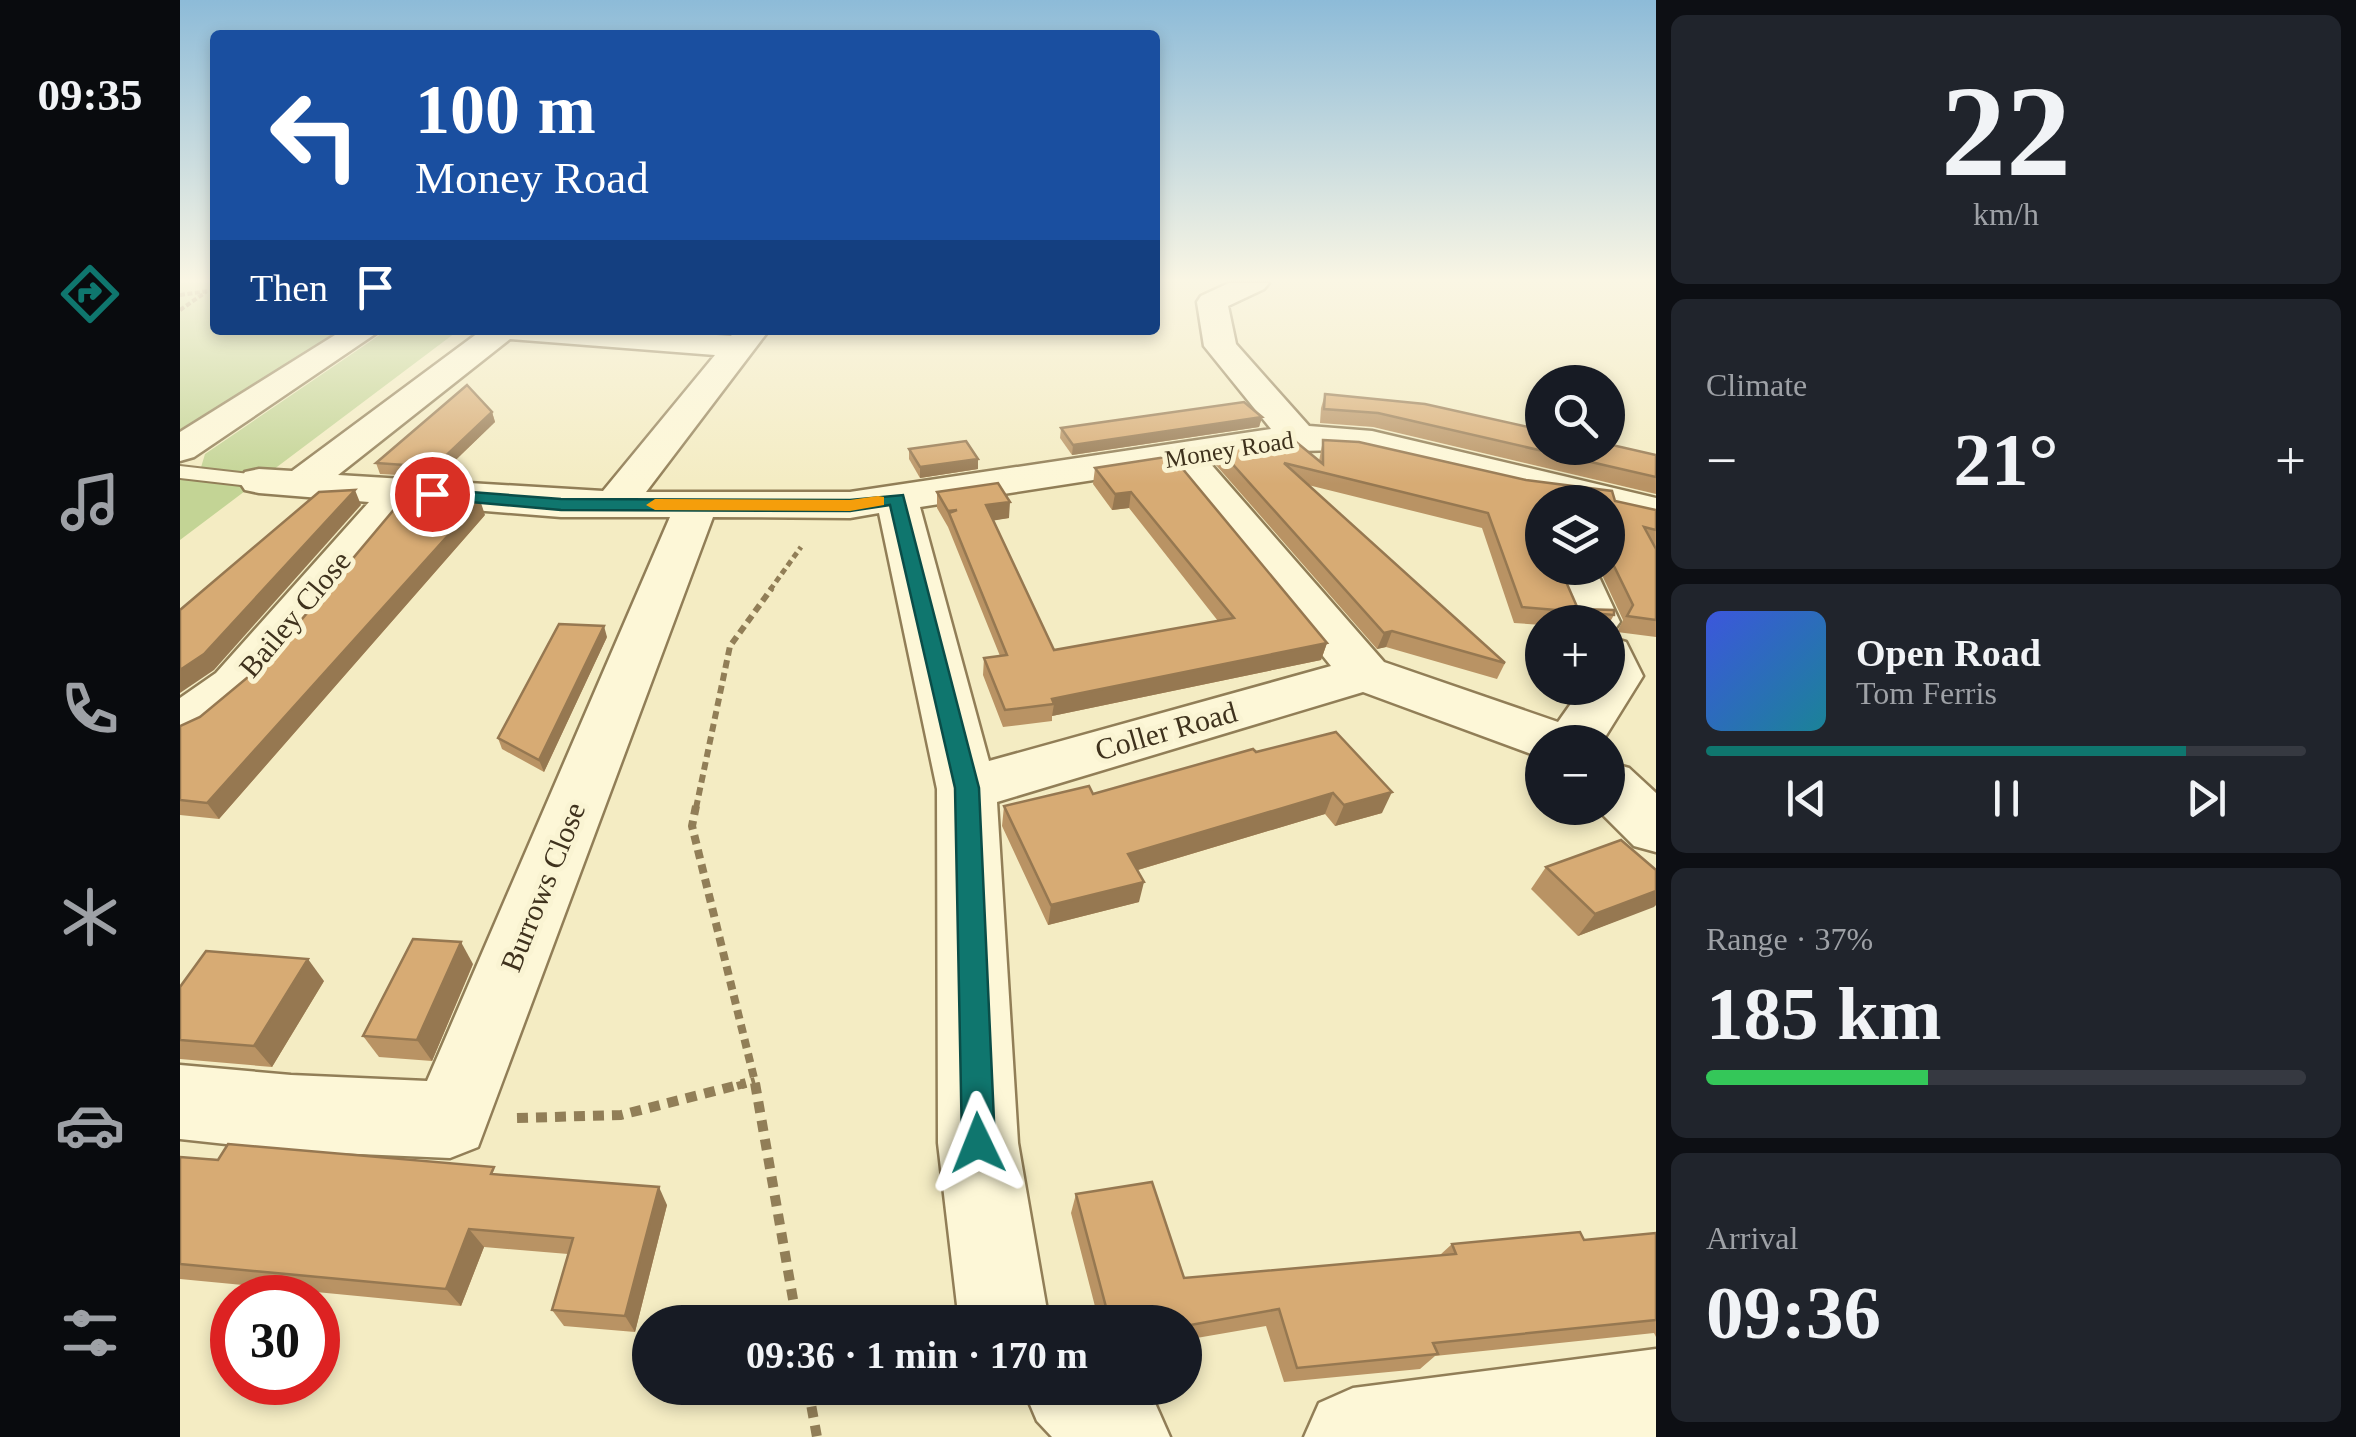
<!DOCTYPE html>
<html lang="en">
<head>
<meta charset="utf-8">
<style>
	body { margin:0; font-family:Georgia,serif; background:#20242c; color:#f1f3f6; height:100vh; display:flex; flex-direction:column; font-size:38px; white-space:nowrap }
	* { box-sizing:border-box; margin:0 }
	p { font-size:32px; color:#9ea1a6 }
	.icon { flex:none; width:55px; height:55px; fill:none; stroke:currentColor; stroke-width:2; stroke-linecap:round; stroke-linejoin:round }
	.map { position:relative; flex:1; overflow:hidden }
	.sheet { display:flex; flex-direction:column; gap:15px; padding:15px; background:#0d0f14; width:700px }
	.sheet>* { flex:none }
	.guide { position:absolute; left:30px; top:30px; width:950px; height:305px; border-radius:10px; box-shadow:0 5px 15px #0003; background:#1a4fa0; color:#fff; overflow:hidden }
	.buttons { position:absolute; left:1345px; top:365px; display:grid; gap:20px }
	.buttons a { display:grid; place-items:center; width:100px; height:100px; border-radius:50%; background:#171b24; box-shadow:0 5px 15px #0003; font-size:50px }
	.speed { position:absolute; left:30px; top:1275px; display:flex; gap:20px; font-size:50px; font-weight:700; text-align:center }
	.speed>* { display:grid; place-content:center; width:130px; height:130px; border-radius:50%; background:#171b24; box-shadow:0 5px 15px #0003; line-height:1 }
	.speed .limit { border:15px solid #d22; background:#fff; color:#111 }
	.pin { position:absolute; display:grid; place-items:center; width:85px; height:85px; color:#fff; margin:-42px; border:5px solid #fff; border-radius:50%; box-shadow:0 2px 10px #0007 }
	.me { position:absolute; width:110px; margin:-55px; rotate:358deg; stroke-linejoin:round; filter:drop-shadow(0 0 8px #0008) }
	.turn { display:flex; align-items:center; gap:35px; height:210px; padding:0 40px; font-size:45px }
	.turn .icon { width:130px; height:130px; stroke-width:2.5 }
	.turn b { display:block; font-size:70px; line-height:85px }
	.then { display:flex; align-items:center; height:95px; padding:0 40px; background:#0003; gap:20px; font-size:38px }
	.big { font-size:75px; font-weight:600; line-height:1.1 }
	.sheet .widget { flex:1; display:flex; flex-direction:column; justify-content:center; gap:15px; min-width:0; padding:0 35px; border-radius:15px; background:#20242c }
	.sheet .dial { align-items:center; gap:0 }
	.dial b { font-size:130px; line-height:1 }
	.song { display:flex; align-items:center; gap:30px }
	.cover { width:120px; height:120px; border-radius:15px; background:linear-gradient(135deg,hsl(230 70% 55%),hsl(190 70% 35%)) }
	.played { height:10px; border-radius:5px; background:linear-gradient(90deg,#0f766e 80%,#363941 80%) }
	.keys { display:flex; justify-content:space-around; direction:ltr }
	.heat { display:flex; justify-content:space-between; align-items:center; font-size:55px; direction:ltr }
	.charge { height:15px; border-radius:8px; background:linear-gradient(90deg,#34c759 37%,#363941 0) }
	.trip { position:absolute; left:452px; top:1305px; width:570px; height:100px; border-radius:50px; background:#171b24; box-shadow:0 5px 15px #0003; font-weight:600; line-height:100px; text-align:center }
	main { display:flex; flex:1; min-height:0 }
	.dock { display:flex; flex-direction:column; width:180px; justify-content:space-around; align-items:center; background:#090b0e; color:#9ea1a6 }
	.dock .icon { width:70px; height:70px }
	.dock .selected { color:#0f766e }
	.dock b { font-size:45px; color:#f1f3f6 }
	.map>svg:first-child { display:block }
	.green { fill:#c3d495 }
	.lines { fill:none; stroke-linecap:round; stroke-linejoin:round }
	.service-casing { stroke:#917e57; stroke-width:4 }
	.minor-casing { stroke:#917e57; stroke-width:5 }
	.path-far4 { stroke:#917e57; stroke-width:4; stroke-dasharray:5 2.5; stroke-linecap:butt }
	.path-far3 { stroke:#917e57; stroke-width:5; stroke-dasharray:6 4; stroke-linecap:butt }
	.path-far2 { stroke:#917e57; stroke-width:6; stroke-dasharray:8 5; stroke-linecap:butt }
	.path-far1 { stroke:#917e57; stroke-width:8; stroke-dasharray:9 6; stroke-linecap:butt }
	.path { stroke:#917e57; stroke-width:10; stroke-dasharray:11 8; stroke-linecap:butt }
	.service { fill:#fdf7d7; fill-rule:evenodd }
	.minor { fill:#fdf7d7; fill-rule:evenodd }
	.wall { fill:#b99364 }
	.shaded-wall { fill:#967851 }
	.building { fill:#d7ab74; stroke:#967851; stroke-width:2.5 }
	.route { fill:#0f766e; stroke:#0a4d48; stroke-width:2.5 }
	.slow { fill:#f59e0b }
	.labels { text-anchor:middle; stroke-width:10; stroke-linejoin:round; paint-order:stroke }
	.far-street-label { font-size:25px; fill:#3f321d; stroke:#faf4d3 }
	.street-label { font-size:30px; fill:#3f321d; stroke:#faf4d3 }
</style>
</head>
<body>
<main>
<nav class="dock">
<b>09:35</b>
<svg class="icon selected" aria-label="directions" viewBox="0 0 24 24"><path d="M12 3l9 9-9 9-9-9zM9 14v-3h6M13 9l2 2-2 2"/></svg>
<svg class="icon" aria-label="music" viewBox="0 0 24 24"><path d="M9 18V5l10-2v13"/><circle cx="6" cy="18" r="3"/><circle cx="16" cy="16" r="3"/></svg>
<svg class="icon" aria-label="phone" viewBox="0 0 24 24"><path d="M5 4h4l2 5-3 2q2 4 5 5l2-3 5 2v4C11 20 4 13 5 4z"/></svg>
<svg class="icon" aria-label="climate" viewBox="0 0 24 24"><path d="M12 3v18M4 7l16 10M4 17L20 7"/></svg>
<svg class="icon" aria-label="car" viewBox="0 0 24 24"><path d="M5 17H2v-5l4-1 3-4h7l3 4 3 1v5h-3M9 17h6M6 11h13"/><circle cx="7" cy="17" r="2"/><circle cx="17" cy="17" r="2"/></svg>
<svg class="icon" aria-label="filters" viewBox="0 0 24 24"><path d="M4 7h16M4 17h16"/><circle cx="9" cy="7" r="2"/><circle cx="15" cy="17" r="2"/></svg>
</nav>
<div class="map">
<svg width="1476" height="1437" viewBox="0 0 1476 1437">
	<rect width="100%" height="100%" fill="#f4ecc3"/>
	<!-- green -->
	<g class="green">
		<polygon points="0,283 35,283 35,330 161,330 0,434"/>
		<polygon points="207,330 279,330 0,540 0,478 19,474 25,454"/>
	</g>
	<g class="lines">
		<defs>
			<polygon id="service" points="0,466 79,475 89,481 79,487 0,478"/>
			<g id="minor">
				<path d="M 1049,283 L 1089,283 L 1084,289 L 1048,306 L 1056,344 L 1129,426 L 1192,431 L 1476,498 L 1476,524 L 1428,512 L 1428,502 C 1349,502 1273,471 1196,456 C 1139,444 1085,454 1029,462 L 1204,662 L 1378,722 L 1402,688 L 1428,688 L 1428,637 L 1446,642 L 1463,676 L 1422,742 L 1362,742 L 1362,758 L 1183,692 L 817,802 L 838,1143 L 869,1322 L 779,1322 L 758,1143 L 757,789 L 699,513 L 670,518 L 533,517 L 298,1147 L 270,1158 L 111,1151 L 0,1139 L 0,1065 L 111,1075 L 247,1081 L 490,517 L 381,517 L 231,505 C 180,568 73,723 0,744 L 0,698 L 36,673 L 189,502 L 79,493 L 65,490 L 59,481 L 65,472 L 79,469 L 112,471 L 302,330 L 463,330 L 551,336 L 556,330 L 589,330 L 466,492 L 670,492 L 1091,429 L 1024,346 L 1017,302 L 1021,296 ZM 330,339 L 535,355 L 423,491 L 158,475 ZM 991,468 L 1151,666 L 809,761 L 740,507 Z"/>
				<polygon points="163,330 201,330 14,457 0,461 0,432"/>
				<polygon points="1407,568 1420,579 1440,622 1432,633 1428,634 1428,622 1391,622 1374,579 1380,569"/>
				<polygon points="1428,762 1449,768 1476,793 1476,852 1454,846 1416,808 1428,808"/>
				<polygon points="1476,1349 1476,1437 1124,1437 1139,1403 1173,1388"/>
				<polygon points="843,1388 959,1388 975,1403 990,1437 872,1437 857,1421"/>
			</g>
		</defs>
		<!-- service casing -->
		<use href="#service" class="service-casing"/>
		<!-- minor casing -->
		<use href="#minor" class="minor-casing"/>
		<!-- path-far4 -->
		<g class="path-far4">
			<polyline points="0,295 35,290"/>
			<polyline points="0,310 26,292"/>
		</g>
		<!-- path-far3 -->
		<polyline class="path-far3" points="590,590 621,547"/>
		<!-- path-far2 -->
		<polyline class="path-far2" points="516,808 550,646 592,588"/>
		<!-- path-far1 -->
		<g class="path-far1">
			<polyline points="516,806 512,826 576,1086"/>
			<polyline points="557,1086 575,1081"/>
		</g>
		<!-- path -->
		<g class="path">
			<polyline points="575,1083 617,1322"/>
			<polyline points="337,1118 441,1115 566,1083"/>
			<polyline points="628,1388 637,1437"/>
		</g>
		<!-- service -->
		<use href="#service" class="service"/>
		<!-- minor -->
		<use href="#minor" class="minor"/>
	</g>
	<!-- wall -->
	<g class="wall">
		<polygon points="1145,394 1476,455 1476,494 1193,427 1140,423 1141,408"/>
		<polygon points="312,412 315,422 258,477 200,474 196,463"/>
		<polygon points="1082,417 1079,427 892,455 880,438 881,428"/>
		<polygon points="1143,440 1476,511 1476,637 1437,632 1443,620 1423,577 1411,568 1428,568 1428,502 1362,568 1398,609 1434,615 1428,625 1428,622 1362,622 1362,625 1334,623 1302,528 1128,485 1325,663 1317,679 1206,647 1197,649 1036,465 1040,450 1139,461"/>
		<polygon points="729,449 798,459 798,469 740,478 729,459"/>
		<polygon points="992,456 1147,643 1141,660 872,716 872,721 823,727 803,675 804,658 820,656 768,527 757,508 757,492 829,518 813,520 874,650 1038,621 949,508 932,510 913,484 915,468"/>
		<polygon points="305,515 39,819 0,815 0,726 20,717"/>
		<polygon points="427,637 364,772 322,749 318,738"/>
		<polygon points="1076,752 1202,813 1155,826 1145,814 958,870 959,902 868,925 822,826 824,806 913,794"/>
		<polygon points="1366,867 1476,870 1476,905 1398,936 1351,889"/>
		<polygon points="293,964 252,1061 199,1057 183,1036"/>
		<polygon points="144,981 92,1067 0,1059 0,987"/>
		<polygon points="0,1157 319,1174 487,1205 455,1332 384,1326 372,1310 388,1254 304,1247 281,1306 0,1279"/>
		<polygon points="896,1194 1004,1278 1260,1255 1272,1244 1404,1240 1476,1233 1476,1337 1474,1333 1255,1356 1240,1369 1104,1382 1086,1326 1005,1340 1005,1322 919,1322 891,1213"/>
	</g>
	<!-- shaded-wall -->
	<g class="shaded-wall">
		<polygon points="312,412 315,422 258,477 254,467"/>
		<polygon points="1082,417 1079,427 892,455 893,445"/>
		<polygon points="798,459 798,469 740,478 740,467"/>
		<polygon points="175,490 181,505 34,670 0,693 0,670"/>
		<polygon points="951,492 949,508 932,510 935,494"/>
		<polygon points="300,500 305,515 39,819 27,803"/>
		<polygon points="830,502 829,518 805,522 806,505"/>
		<polygon points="424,626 427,637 364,772 359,760"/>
		<polygon points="1212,631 1206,647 1197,649 1204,633"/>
		<polygon points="1147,643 1141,660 872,716 874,704 872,699"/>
		<polygon points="1212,792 1202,813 1155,826 1164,805"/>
		<polygon points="1153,793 1145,814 944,874 948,854"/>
		<polygon points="964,882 959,902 868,925 871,905"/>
		<polygon points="1476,891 1476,905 1474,907 1398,936 1415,914"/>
		<polygon points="281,942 293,964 252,1061 237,1040"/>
		<polygon points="128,959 144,981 92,1067 74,1046"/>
		<polygon points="479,1187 487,1205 455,1332 445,1316"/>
		<polygon points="289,1229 304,1247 281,1306 266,1289"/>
	</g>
	<!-- building -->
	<g class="building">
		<polygon points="287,385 312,412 254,467 196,463"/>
		<polygon points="1145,394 1245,404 1362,430 1362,448 1428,448 1428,444 1476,455 1476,477 1198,413 1144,409"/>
		<polygon points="1064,402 1082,417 893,445 881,428"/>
		<polygon points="1143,440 1179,442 1346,480 1432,491 1435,501 1476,510 1476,530 1464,527 1476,549 1476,620 1447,616 1453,605 1432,562 1428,558 1428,502 1362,502 1362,568 1380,568 1398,609 1434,610 1434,615 1342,607 1308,513 1104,463 1325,663 1212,631 1204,633 1040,450 1115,441 1143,464"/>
		<polygon points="786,441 798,459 740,467 729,449"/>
		<polygon points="992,456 1147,643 872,699 874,704 825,710 804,658 827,655 769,513 777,510 768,511 757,492 818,483 830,502 806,505 874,650 1054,618 951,492 935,494 915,468"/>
		<polygon points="175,490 24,654 0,670 0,610 139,492"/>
		<polygon points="227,494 300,500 27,803 0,800 0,726 20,717 85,663"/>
		<polygon points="379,624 424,626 359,760 318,738"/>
		<polygon points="1156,732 1212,792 1164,805 1153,793 948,854 964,882 871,905 824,806 909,786 913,794 1073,749 1076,752"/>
		<polygon points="1441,840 1476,870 1476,891 1415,914 1366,867"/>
		<polygon points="233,939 281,942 237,1040 183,1036"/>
		<polygon points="26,951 128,959 74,1046 0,1040 0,987"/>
		<polygon points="48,1144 314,1167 311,1174 479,1187 445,1316 372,1310 393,1238 289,1229 266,1289 0,1264 0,1157 38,1160"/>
		<polygon points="972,1182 1004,1278 1276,1254 1272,1244 1400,1232 1404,1240 1476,1233 1476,1320 1253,1343 1258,1354 1117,1368 1099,1309 1005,1326 1005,1322 930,1322 896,1194"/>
	</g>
	<!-- sky -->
	<linearGradient id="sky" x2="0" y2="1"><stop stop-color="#8dbbd8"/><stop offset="0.58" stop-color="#faf6e4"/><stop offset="1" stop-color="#faf6e4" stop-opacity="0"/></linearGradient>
	<rect width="1476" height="484" fill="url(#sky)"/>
	<!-- route -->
	<polygon class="route" points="252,489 381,499 670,500 723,495 799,788 815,1143 810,1155 798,1159 787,1155 782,1143 775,788 710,505 670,511 381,510 246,498 243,494"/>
	<!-- slow -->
	<polygon class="slow" points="698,496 704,497 704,505 670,511 475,510 466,505 475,499 670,500"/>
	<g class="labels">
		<!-- far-street labels -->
		<g class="far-street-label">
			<text transform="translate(1049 449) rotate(-9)" y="9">Money Road</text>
		</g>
		<!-- street labels -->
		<g class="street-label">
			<text transform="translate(115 614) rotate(-50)" y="10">Bailey Close</text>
			<text transform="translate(986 731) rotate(-16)" y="10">Coller Road</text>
			<text transform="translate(363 887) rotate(-68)" y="10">Burrows Close</text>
		</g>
	</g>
</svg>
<div class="buttons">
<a><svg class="icon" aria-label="search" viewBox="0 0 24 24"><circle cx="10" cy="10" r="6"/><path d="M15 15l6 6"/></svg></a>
<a><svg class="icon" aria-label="layers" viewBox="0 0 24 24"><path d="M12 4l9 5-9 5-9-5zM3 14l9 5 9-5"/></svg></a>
<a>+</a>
<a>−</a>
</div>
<div class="speed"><div class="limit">30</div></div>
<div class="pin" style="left:252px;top:494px;background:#d93025"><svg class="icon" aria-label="arrive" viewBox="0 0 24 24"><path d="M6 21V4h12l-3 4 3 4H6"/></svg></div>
<svg class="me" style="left:798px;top:1143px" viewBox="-20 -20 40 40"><path d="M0-17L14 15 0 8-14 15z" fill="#0f766e" stroke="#fff" stroke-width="4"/></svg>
<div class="trip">09:36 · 1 min · 170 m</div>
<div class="guide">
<div class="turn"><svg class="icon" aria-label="left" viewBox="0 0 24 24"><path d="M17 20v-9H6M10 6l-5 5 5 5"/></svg><div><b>100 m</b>Money Road</div></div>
<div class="then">Then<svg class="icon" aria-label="arrive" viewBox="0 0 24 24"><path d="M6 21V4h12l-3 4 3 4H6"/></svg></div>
</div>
</div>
<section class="sheet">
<div class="widget dial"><b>22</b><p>km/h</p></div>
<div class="widget"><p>Climate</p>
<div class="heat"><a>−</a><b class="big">21°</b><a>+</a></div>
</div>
<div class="widget">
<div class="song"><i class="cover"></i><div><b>Open Road</b><p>Tom Ferris</p></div></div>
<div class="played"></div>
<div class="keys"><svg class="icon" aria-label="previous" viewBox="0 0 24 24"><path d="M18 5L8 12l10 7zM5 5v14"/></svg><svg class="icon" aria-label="pause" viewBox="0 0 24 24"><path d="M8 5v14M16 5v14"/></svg><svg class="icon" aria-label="next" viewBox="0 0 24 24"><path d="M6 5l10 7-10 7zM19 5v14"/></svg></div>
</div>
<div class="widget"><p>Range · 37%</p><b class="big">185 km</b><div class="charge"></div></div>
<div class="widget"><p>Arrival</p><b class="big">09:36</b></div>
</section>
</main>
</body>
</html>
